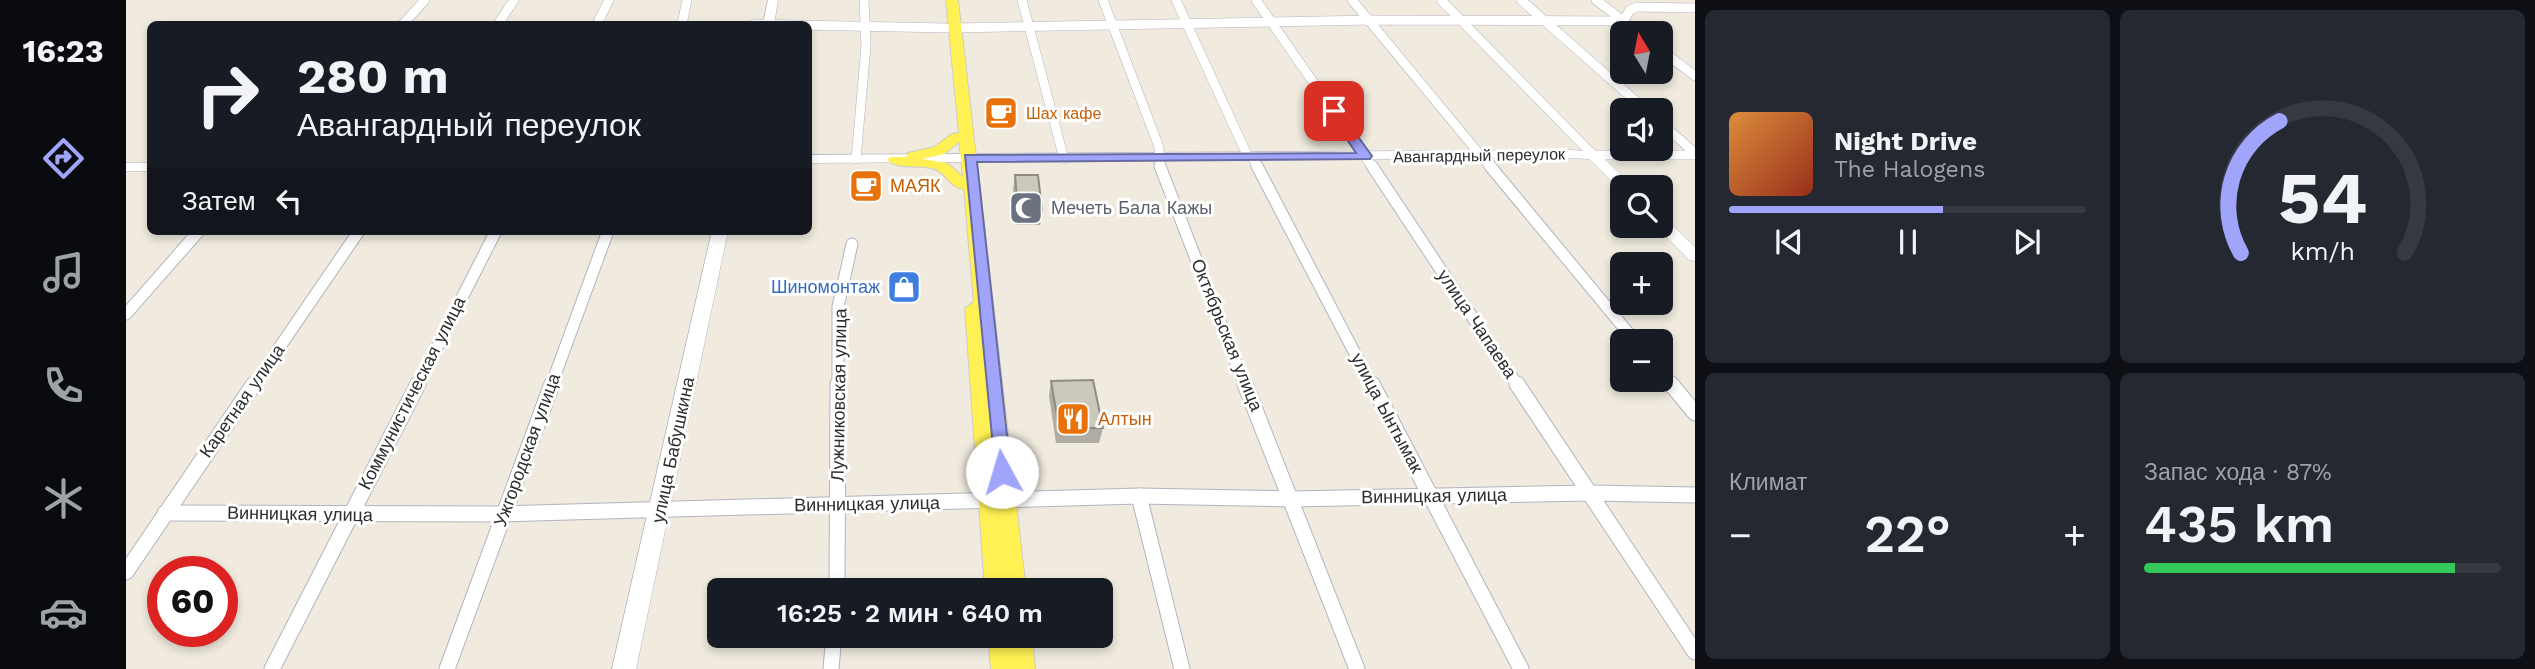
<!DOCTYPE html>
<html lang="ru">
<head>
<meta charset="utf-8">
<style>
	body { margin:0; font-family:"Work Sans",sans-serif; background:#242831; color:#f1f3f6; height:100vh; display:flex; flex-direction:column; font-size:26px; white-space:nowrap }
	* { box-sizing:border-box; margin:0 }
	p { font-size:23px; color:#9ea1a6 }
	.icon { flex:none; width:38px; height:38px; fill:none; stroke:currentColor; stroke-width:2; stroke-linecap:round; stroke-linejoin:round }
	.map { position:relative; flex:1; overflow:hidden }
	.panel { display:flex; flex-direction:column; gap:10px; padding:10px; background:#0d0f14; width:840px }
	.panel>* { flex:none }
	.hud { position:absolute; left:21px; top:21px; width:665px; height:214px; border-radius:10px; box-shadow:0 4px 10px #0003; background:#171b24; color:#f1f3f6; overflow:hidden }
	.needle { width:46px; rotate:350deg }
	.buttons { position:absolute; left:1484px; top:21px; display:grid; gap:14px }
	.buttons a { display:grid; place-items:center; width:63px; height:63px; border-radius:10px; background:#171b24; box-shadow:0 4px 10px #0003; font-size:35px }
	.speed { position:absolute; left:21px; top:556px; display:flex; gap:14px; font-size:35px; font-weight:700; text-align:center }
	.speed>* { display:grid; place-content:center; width:91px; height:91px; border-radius:50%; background:#171b24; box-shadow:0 4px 10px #0003; line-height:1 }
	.speed .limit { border:10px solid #d22; background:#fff; color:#111 }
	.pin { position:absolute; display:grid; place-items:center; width:60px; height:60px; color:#fff; margin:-30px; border-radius:14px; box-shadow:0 4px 10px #0006 }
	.me { position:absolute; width:77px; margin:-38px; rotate:354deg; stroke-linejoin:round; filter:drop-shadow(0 0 5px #0008) }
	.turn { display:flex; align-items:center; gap:24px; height:147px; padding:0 35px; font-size:32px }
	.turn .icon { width:91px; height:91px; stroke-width:2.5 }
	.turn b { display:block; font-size:49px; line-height:60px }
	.then { display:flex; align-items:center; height:66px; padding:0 35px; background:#0003; gap:14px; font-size:26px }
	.big { font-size:52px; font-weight:600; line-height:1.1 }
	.panel .card { flex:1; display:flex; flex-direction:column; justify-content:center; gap:10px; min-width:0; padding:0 24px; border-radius:10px; background:#242831 }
	.panel .dial { align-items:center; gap:0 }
	.dial svg { height:182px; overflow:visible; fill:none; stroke:#363941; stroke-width:7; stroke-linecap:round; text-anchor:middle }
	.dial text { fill:#f1f3f6; stroke:none }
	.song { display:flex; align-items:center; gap:21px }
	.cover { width:84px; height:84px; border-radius:10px; background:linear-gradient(135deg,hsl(30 70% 55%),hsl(10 70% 35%)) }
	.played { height:7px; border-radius:4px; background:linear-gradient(90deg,#a0a4fa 60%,#363941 60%) }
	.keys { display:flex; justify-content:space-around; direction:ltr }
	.heat { display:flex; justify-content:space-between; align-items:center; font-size:38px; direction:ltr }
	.charge { height:10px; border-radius:5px; background:linear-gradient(90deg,#34c759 87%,#363941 0) }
	.panel .tiles { flex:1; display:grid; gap:10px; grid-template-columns:repeat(2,1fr) }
	.trip { position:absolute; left:581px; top:578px; width:406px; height:70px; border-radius:10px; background:#171b24; box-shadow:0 4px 10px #0003; font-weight:600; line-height:70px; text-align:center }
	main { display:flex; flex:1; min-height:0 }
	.menu { display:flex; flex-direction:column; width:126px; justify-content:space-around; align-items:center; background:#090b0e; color:#9ea1a6 }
	.menu .icon { width:49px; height:49px }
	.menu .active { color:#a0a4fa }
	.menu b { font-size:32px; color:#f1f3f6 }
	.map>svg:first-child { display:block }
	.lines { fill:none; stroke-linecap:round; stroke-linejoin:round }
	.street-far2-casing { stroke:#b2b3c2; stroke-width:10 }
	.street-far1-casing { stroke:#b2b3c2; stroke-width:13 }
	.street-casing { stroke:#b2b3c2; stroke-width:17 }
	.secondary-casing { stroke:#b2b3c2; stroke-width:1 }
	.primary-casing { stroke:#cdcdcd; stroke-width:2 }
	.street-far2 { stroke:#fff; stroke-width:9 }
	.street-far1 { stroke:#fff; stroke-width:11 }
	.street { stroke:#fff; stroke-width:15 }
	.secondary { fill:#fff; fill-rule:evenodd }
	.primary { fill:#fff154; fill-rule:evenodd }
	.wall { fill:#afaca3 }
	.building { fill:#cbc8bd; stroke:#8e8c84; stroke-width:2 }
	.route { fill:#a0a4fa; stroke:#686ba2; stroke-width:2 }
	.labels { text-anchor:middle; stroke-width:6; stroke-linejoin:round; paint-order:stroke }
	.far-food-label { font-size:16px; fill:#c56008; stroke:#fff; text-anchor:start }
	.far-street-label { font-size:16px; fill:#2d2d2d; stroke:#fff }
	.food-label { font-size:18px; fill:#c56008; stroke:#fff; text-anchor:start }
	.worship-label { font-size:18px; fill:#5b616d; stroke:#fff; text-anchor:start }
	.shop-label { font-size:18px; fill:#366cbe; stroke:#fff; text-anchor:end }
	.street-label { font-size:18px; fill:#2d2d2d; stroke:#fff }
</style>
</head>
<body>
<main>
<nav class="menu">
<b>16:23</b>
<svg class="icon active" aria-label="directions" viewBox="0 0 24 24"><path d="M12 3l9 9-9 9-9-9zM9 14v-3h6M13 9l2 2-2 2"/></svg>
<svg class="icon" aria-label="music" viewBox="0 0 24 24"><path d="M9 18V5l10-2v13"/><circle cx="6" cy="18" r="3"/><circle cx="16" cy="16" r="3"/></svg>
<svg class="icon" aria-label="phone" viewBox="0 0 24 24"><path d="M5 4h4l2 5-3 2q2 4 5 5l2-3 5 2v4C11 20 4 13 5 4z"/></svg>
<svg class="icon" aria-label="climate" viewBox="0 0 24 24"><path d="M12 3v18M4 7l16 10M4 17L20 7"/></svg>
<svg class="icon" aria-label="car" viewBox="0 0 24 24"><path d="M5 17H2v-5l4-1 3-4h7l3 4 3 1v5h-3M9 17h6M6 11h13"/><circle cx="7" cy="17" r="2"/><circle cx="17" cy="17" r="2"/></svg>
</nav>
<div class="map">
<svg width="1569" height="669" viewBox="0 0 1569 669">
	<rect width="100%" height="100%" fill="#f0ebde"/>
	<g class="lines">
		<defs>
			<g id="street-far2">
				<polyline points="896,0 938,159"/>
				<polyline points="977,0 1033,147 1034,168"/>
				<polyline points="1050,0 1122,157"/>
				<polyline points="1130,0 1247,168"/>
				<polyline points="1226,0 1365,168"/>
				<polyline points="1315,0 1467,155 1569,155"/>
				<polyline points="1395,0 1520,110"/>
				<polyline points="1470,0 1513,33"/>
				<polyline points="277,24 299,0"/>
				<polyline points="372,24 388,0"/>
				<polyline points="471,24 483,0"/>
				<polyline points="556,24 561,0"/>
				<polyline points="628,24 820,28"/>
				<polyline points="829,28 1244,20 1497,21 1504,10 1511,7 1569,8"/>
				<polyline points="1535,50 1569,76"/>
				<polyline points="1535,123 1569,153"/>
				<polyline points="1127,158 1132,168"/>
				<polyline points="730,159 740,46 738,0"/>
			</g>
			<g id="street-far1">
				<polyline points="1034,166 1119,386"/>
				<polyline points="1131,166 1246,386"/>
				<polyline points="1246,166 1392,386"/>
				<polyline points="1364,166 1509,341"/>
				<polyline points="0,314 73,231"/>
				<polyline points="1535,372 1546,386"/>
				<polyline points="127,386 233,231"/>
				<polyline points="291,386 370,231"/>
				<polyline points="425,386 482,231"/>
				<polyline points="712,386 712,307 726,244"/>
			</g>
			<g id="street">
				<polyline points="1119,384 1231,669"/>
				<polyline points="1246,384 1395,669"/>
				<polyline points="1391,384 1569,652"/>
				<polyline points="1545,384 1569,413"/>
				<polyline points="1013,496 1056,669"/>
				<polyline points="39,513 376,514 1013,496 1166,499 1464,493 1569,495"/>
				<polyline points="0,572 128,384"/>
				<polyline points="711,590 712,384"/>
				<polyline points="146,669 292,384"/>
				<polyline points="321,669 426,384"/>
				<polyline points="705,669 708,635"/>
			</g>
			<g id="secondary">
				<polygon points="642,0 652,0 648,24 637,24"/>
				<polygon points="1444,150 1472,152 1507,187 1496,187 1495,190 1463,159 1444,158 682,163 682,155"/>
				<rect x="0" y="163" width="24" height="8"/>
				<polygon points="1535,217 1540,219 1569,247 1569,261 1563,260 1530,226 1535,226"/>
				<polygon points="586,231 602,231 510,669 486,669"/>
			</g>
			<g id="primary">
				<path d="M 820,0 L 832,0 L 900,590 L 859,590 L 839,308 L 848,302 L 838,189 C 825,188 822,176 811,170 C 796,163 774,171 761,160 L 764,157 L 780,157 L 782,153 L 808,147 L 826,134 L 833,133 ZM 833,142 L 837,177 L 821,163 L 796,159 L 818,154 Z"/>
				<polygon points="862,635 906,635 909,669 865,669"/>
			</g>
		</defs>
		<!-- street-far2 casing -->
		<use href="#street-far2" class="street-far2-casing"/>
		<!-- street-far1 casing -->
		<use href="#street-far1" class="street-far1-casing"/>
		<!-- street casing -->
		<use href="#street" class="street-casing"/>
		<!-- secondary casing -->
		<use href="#secondary" class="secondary-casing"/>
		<!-- primary casing -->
		<use href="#primary" class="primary-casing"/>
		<!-- street-far2 -->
		<use href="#street-far2" class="street-far2"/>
		<!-- street-far1 -->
		<use href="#street-far1" class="street-far1"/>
		<!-- street -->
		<use href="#street" class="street"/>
		<!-- secondary -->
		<use href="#secondary" class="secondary"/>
		<!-- primary -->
		<use href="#primary" class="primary"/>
	</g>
	<!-- wall -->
	<g class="wall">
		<polygon points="889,175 916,210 914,225 891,225 887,190"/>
		<polygon points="925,381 977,428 973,443 930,443 923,396"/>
	</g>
	<!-- building -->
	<g class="building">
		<polygon points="889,175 912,175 916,210 892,209"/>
		<polygon points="967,380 977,428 933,428 925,381"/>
	</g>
	<!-- route -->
	<polygon class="route" points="1204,109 1212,109 1246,156 1244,159 851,162 885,472 876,480 870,478 839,155 1230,153 1202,111"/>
	<!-- icons -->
	<defs>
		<symbol id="cafe-square" viewBox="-11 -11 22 22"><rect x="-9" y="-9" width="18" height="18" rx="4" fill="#e8710a" stroke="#fff"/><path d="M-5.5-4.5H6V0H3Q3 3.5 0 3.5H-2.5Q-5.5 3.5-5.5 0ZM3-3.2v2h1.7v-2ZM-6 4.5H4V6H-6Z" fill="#fff"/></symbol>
		<symbol id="mosque-square" viewBox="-11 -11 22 22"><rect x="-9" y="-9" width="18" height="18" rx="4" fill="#6b7280" stroke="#fff"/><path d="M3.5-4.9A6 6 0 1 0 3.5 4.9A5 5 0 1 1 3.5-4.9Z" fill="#fff"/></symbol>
		<symbol id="shop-square" viewBox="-11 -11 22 22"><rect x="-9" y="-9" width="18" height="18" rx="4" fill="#3f7fe0" stroke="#fff"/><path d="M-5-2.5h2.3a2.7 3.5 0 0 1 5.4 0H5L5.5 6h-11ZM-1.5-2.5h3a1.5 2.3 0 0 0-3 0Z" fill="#fff"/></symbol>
		<symbol id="restaurant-square" viewBox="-11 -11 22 22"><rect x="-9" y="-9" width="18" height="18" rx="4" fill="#e8710a" stroke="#fff"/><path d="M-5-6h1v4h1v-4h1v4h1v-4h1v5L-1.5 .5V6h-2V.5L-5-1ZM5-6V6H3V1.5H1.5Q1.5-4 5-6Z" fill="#fff"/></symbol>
	</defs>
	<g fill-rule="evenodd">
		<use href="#cafe-square" x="856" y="94" width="38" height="38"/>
		<use href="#cafe-square" x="721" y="167" width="38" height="38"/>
		<use href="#mosque-square" x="881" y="189" width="38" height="38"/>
		<use href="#shop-square" x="759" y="268" width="38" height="38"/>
		<use href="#restaurant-square" x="928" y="400" width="38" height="38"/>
	</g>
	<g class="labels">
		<!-- far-food labels -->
		<g class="far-food-label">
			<text x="900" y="119">Шах кафе</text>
		</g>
		<!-- far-street labels -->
		<g class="far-street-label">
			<text transform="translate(1353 155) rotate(-1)" y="6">Авангардный переулок</text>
		</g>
		<!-- food labels -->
		<g class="food-label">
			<text x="764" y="192">МАЯК</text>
			<text x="972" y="425">Алтын</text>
		</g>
		<!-- worship labels -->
		<g class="worship-label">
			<text x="925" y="214">Мечеть Бала Кажы</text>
		</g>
		<!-- shop labels -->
		<g class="shop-label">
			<text x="754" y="293">Шиномонтаж</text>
		</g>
		<!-- street labels -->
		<g class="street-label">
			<text transform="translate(1351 324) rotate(56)" y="6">улица Чапаева</text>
			<text transform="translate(1101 335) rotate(68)" y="6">Октябрьская улица</text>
			<text transform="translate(286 393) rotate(-63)" y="6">Коммунистическая улица</text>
			<text transform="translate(713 395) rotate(-89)" y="6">Лужниковская улица</text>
			<text transform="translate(116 401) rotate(-55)" y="6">Каретная улица</text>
			<text transform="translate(1261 413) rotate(62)" y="6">улица Ынтымак</text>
			<text transform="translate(401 450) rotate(-70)" y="6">Ужгородская улица</text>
			<text transform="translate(547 450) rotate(-78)" y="6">улица Бабушкина</text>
			<text transform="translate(1308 496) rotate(-1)" y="6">Винницкая улица</text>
			<text transform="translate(741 504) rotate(-1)" y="6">Винницкая улица</text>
			<text transform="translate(174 514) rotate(1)" y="6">Винницкая улица</text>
		</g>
	</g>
</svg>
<div class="buttons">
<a><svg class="needle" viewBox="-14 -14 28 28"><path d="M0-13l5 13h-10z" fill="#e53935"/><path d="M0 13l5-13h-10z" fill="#9ea1a6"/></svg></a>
<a><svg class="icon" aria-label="sound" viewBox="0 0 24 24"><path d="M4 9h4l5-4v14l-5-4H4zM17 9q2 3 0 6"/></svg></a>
<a><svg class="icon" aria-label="search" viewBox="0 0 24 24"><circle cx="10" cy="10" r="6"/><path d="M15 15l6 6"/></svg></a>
<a>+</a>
<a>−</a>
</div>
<div class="speed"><div class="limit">60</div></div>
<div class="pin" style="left:1208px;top:111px;background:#d93025"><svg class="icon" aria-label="arrive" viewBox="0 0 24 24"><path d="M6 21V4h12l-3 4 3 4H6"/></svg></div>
<svg class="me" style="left:876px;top:472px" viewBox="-20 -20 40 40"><circle r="19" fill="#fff"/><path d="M0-13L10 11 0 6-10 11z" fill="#a0a4fa"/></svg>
<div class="trip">16:25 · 2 мин · 640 m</div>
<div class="hud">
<div class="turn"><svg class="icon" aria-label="right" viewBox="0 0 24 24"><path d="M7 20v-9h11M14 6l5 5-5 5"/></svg><div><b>280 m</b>Авангардный переулок</div></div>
<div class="then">Затем<svg class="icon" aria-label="left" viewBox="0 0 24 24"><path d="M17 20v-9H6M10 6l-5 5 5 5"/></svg></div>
</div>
</div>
<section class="panel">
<div class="tiles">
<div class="card">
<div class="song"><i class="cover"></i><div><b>Night Drive</b><p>The Halogens</p></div></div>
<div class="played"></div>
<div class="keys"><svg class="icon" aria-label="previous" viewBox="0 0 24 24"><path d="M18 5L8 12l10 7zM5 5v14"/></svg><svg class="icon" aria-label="pause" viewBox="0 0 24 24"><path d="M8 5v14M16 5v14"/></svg><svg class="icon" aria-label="next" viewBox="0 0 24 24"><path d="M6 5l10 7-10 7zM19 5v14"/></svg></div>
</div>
<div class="card dial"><svg viewBox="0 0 100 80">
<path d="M14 69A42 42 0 1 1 86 69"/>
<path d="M14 69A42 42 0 0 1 31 11" stroke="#a0a4fa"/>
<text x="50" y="56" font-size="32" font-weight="700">54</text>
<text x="50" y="72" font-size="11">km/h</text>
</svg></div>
<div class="card"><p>Климат</p>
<div class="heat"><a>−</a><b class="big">22°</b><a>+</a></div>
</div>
<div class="card"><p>Запас хода · 87%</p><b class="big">435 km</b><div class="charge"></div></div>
</div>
</section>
</main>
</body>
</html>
